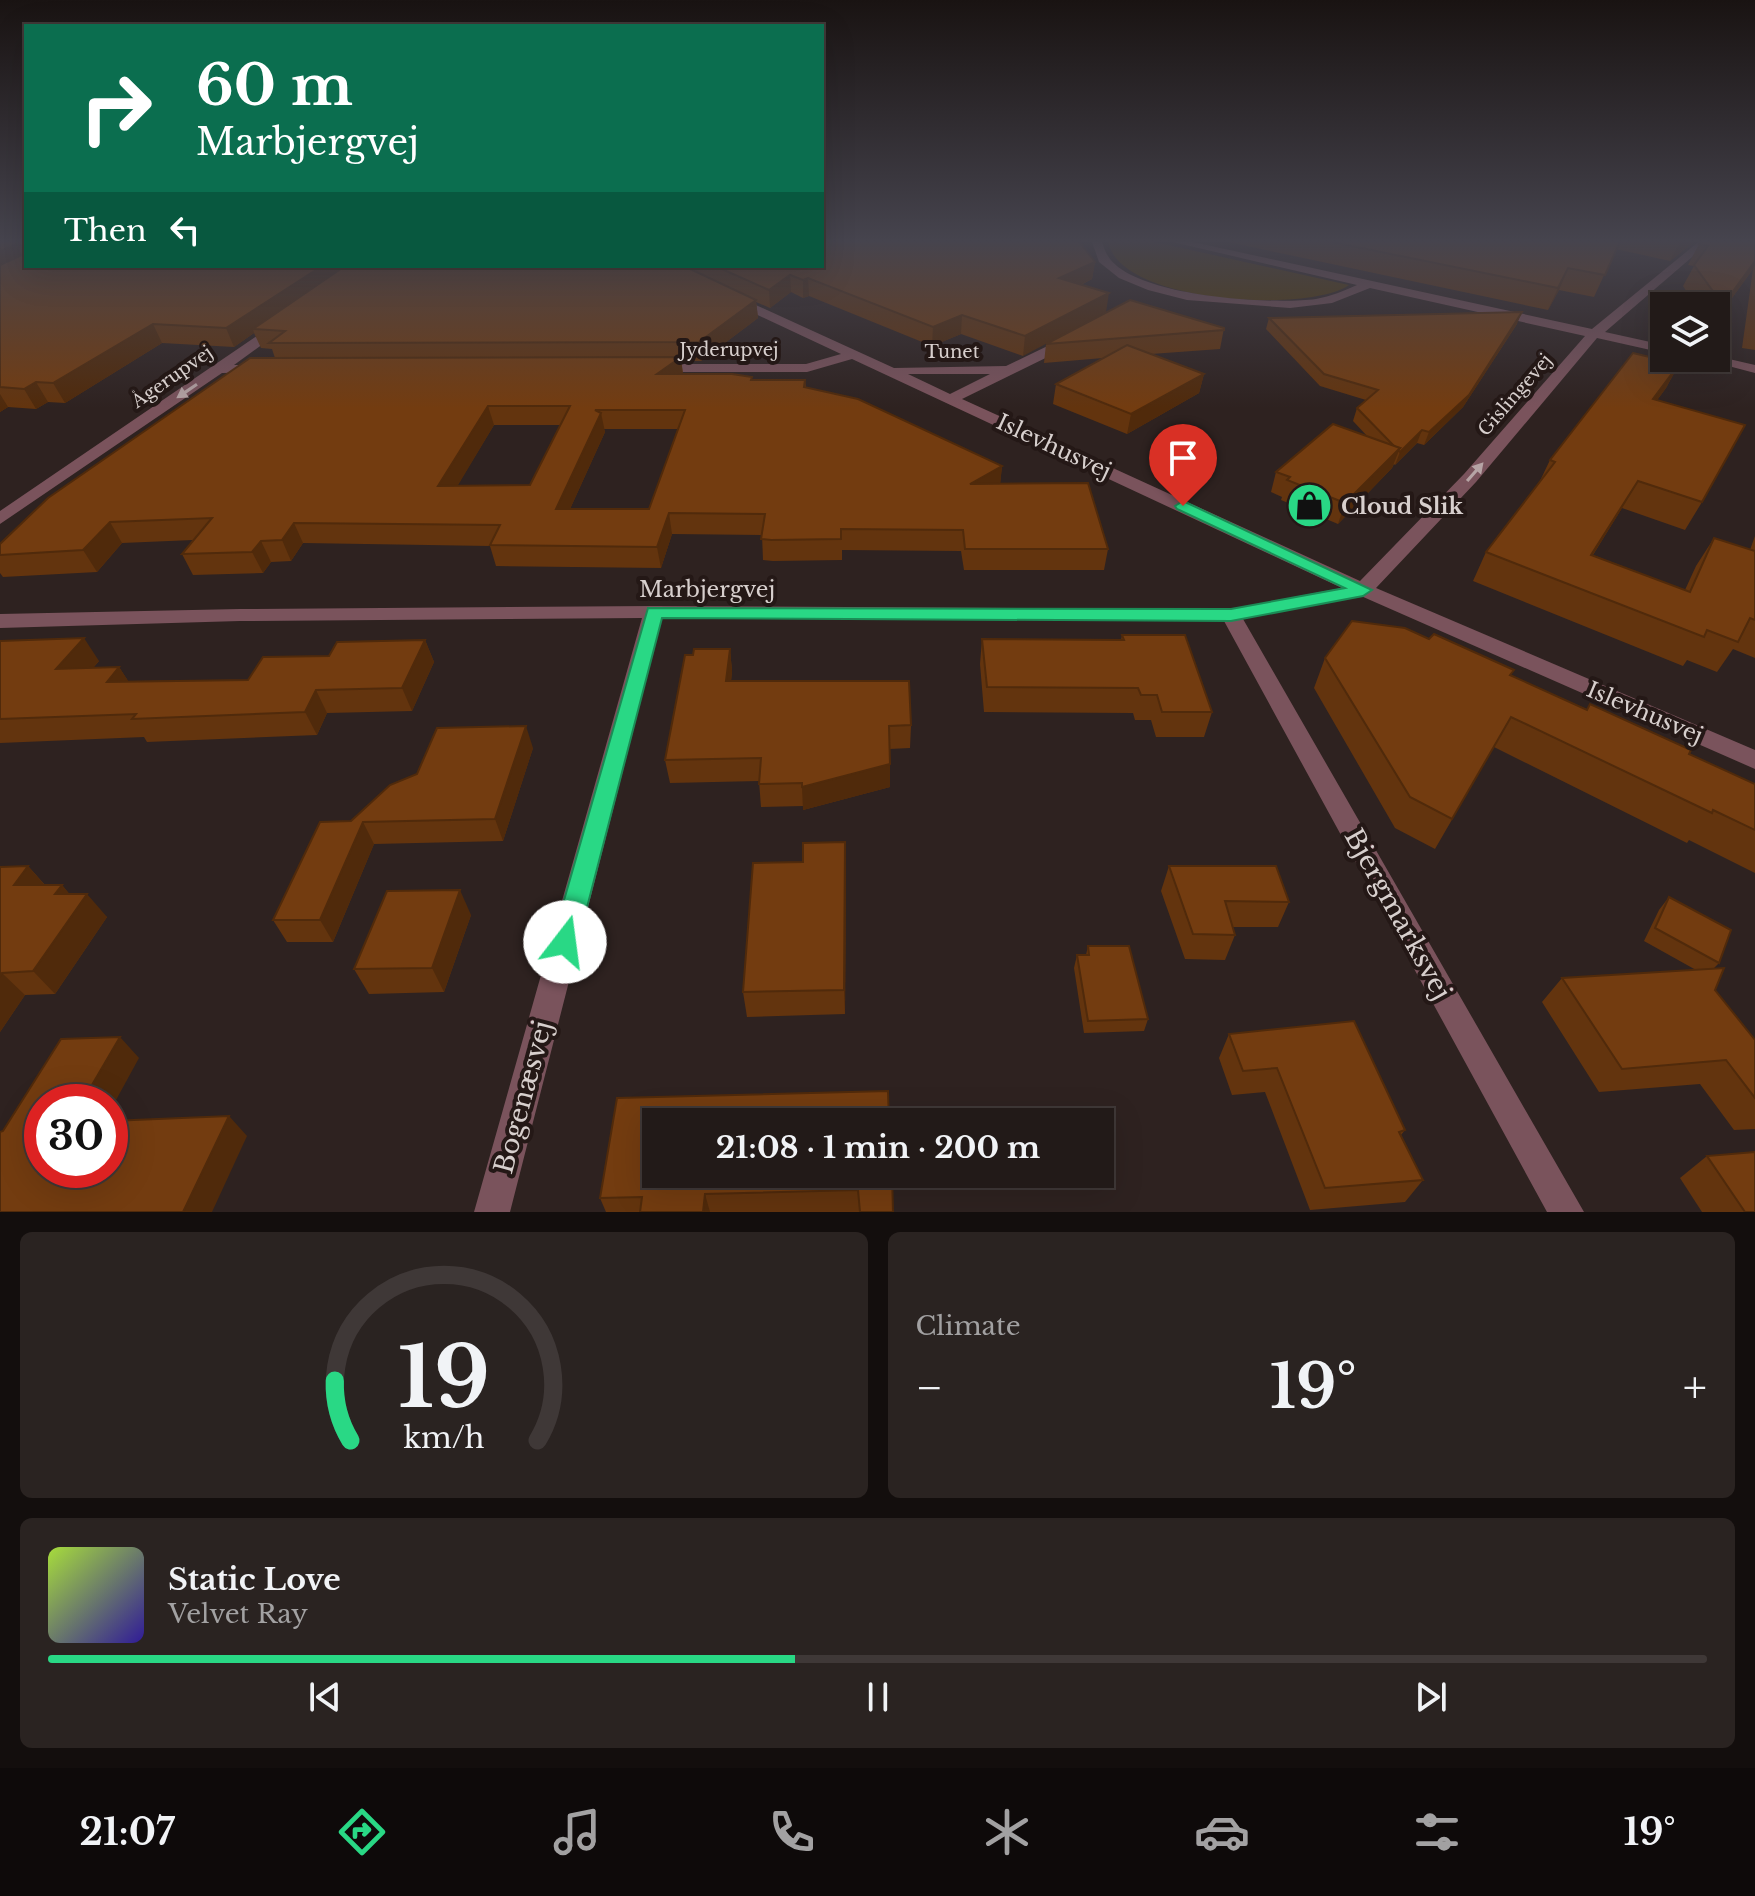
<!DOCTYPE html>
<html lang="en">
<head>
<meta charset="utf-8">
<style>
	body { margin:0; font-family:"Libre Baskerville",serif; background:#2a2321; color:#f1f3f6; height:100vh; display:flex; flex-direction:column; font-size:30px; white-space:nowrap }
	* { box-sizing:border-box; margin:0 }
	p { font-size:26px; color:#a2a1a2 }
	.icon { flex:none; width:44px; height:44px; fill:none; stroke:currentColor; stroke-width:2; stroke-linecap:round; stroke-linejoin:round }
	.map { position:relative; height:1212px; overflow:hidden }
	.details { display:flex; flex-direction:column; gap:20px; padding:20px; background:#130e0d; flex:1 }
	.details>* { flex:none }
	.top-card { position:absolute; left:24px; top:24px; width:800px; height:244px; border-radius:0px; box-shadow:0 8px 32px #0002,0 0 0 2px #3f3837; background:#0b6e4f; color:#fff; overflow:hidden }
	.buttons { position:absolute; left:1650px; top:292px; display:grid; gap:16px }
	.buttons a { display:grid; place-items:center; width:80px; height:80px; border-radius:0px; background:#221a18; box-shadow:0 8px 32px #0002,0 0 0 2px #3f3837; font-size:40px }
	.speed { position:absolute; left:24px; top:1084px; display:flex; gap:16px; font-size:40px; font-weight:700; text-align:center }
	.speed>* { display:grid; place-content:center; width:104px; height:104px; border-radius:50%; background:#221a18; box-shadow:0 8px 32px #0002,0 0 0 2px #3f3837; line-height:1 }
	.speed .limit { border:12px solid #d22; background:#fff; color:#111 }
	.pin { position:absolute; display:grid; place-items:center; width:68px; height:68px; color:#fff; margin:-82px -34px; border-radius:50% 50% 50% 0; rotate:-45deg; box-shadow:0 0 8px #0007 }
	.pin .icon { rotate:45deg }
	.me { position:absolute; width:88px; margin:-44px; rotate:15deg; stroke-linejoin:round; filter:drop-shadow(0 0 6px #0008) }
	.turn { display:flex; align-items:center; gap:28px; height:168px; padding:0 40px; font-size:36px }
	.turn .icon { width:104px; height:104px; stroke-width:2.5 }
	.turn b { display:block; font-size:56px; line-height:68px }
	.then { display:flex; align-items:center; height:76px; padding:0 40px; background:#0003; gap:16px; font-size:30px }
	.big { font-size:60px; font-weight:700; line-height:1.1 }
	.details .card { flex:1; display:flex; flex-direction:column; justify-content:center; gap:12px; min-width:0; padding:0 28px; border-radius:12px; background:#2a2321 }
	.details .dial { align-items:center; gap:0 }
	.dial svg { height:208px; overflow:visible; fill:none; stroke:#3f3837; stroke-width:7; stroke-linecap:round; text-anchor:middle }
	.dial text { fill:#f1f3f6; stroke:none }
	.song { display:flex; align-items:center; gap:24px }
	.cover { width:96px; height:96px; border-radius:12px; background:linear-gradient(135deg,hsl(80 70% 55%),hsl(250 70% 35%)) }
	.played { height:8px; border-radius:4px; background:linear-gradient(90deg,#29d885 45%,#3f3837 45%) }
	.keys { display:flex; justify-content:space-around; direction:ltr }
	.heat { display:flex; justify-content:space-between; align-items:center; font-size:44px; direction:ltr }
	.details .tiles { flex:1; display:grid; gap:20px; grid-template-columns:1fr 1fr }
	.card:last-child { grid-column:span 2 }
	.trip { position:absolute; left:642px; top:1108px; width:472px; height:80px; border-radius:0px; background:#221a18; box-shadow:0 8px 32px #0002,0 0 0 2px #3f3837; font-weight:700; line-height:80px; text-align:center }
	.dock { display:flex; height:128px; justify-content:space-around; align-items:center; background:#0e0a0a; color:#a2a1a2 }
	.dock .icon { width:56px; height:56px }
	.dock .active { color:#29d885 }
	.dock b { font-size:36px; color:#f1f3f6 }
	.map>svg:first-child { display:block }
	.green { fill:#533900 }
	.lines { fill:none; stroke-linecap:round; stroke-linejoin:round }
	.minor { fill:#7a535c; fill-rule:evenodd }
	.wall { fill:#63340e; fill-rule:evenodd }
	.shaded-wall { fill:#502a0b }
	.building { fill:#733c10; stroke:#502a0b; stroke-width:2; fill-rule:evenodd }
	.oneway { fill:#b6a4a5 }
	.route { fill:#29d885; stroke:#1b8c56; stroke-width:2 }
	.labels { text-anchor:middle; stroke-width:8; stroke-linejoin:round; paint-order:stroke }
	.far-street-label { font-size:18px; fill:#d7cfcd; stroke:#241816 }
	.street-label { font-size:22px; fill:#d7cfcd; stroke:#241816 }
	.poi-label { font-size:22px; font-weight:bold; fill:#d7cfcd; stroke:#241816; text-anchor:start }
	.near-street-label { font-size:26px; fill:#d7cfcd; stroke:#241816 }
</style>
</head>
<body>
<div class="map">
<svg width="1755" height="1212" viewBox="0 0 1755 1212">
	<rect width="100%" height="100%" fill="#2e2220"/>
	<!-- green -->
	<path class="green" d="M 1108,239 L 1141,239 L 1349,285 C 1308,314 1113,303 1108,239 Z"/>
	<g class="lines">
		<!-- minor -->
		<g class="minor">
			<path d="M 1091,239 L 1101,239 C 1103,244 1105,252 1108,256 C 1133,297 1272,305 1316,299 C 1331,296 1344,291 1357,285 L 1160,239 L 1179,239 L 1592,329 L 1702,239 L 1713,239 L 1605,332 L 1664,345 L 1664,353 L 1597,338 L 1476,482 L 1376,588 L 1755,750 L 1755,769 L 1361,596 L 1243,619 L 1584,1212 L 1547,1212 L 1224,621 L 662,618 L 510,1212 L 474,1212 L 642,618 L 240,621 L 0,628 L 0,614 L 240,609 L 654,606 L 1231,609 L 1342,588 L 852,359 L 807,372 L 655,372 L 648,368 L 655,364 L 806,364 L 841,354 L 730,302 L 728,299 L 734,295 L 894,368 L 1006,366 L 1062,339 L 1072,339 L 1072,345 L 962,399 L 1360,581 L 1464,474 L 1585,336 L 1370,288 L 1332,303 L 1290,308 L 1187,300 L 1148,290 L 1119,278 L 1099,262 ZM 908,374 L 990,374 L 950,394 Z"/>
			<polygon points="273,325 285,328 234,365 259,365 266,369 264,372 222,373 0,524 0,511"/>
			<polygon points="1716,356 1755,365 1755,373 1698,358"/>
		</g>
	</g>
	<!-- wall -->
	<g class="wall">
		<path d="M 0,239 L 26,239 L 26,266 L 822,266 L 1095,262 L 1092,279 L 1081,285 L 1023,356 L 961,334 L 932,346 L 809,296 L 803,298 L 791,292 L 770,308 L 756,302 L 758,318 L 701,361 L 681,361 L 683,374 L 752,380 L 805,380 L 806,388 L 1002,466 L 1000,484 L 1108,549 L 1104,570 L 964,570 L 961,551 L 842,550 L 842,560 L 773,561 L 763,560 L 762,535 L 672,534 L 661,568 L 496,566 L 490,546 L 303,543 L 291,561 L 271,562 L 263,573 L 193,575 L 182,554 L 193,540 L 122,543 L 97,572 L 3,577 L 0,573 L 0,555 L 275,358 L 272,349 L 261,348 L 254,333 L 234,347 L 162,343 L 65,403 L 48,402 L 36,409 L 8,407 L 0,412 ZM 494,425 L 560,425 L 530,485 L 457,486 ZM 604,429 L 678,429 L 649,509 L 570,509 L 605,432 Z"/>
		<polygon points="1214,239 1698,239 1670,261 1616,249 1594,297 1559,290 1548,310"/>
		<polygon points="1755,239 1755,350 1742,348 1753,269 1716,320 1716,306 1696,306 1683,286 1694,266 1688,265 1699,244"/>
		<polygon points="1269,318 1517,324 1463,407 1424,445 1417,443 1395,465 1394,464 1392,468 1338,524 1281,500 1282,497 1271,492 1276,472 1368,437 1353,421 1357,408 1366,400 1320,386 1266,329"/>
		<polygon points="1224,328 1220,349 1151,354 1204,374 1199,393 1127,434 1053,404 1056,384 1103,358 1044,363 1046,344"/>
		<polygon points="1679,364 1666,388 1657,400 1702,502 1685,530 1622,508 1593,555 1685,590 1696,566 1714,538 1750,550 1755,536 1755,658 1733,649 1717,672 1687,660 1683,666 1473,581 1486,552 1539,483 1550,460"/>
		<polygon points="1122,635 1212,712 1204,737 1156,737 1151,720 1135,720 1133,713 984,712 980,664 982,639 1121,640"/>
		<polygon points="1429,639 1755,784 1755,873 1689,840 1687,843 1494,747 1435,849 1395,828 1314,688 1325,658"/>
		<polygon points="425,640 434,662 412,711 327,713 317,735 147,742 144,737 0,743 0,641 99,661 93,668 119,667 128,681 248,680 329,656"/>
		<polygon points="730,649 732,671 731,681 911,725 910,748 889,749 890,787 803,810 803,806 761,807 759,781 670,783 665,760 693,655"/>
		<polygon points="533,748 503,841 374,844 333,942 287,942 273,920 351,821"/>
		<polygon points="28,866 45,885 62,885 69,894 107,917 55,994 25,995 0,1032 0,867"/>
		<polygon points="1169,866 1289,902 1278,927 1232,927 1235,935 1225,960 1185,959 1161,891"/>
		<polygon points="846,867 845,1014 747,1017 743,992"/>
		<polygon points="1669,897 1719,963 1713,969 1715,990 1755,1040 1755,1129 1734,1130 1700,1084 1599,1092 1542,1002 1562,978 1696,970 1644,941 1659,910"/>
		<polygon points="471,915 444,992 369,994 354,969"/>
		<polygon points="1088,946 1148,1019 1144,1031 1084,1033 1074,968 1077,955 1086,955"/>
		<polygon points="1229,1034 1405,1130 1401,1135 1423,1180 1405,1202 1310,1210 1265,1092 1232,1095 1219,1058"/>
		<polygon points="1707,1156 1755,1212 1702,1212 1680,1178"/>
		<polygon points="892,1174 893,1212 606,1212 600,1198"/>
	</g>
	<!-- shaded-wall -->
	<g class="shaded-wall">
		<polygon points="1683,239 1698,239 1670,261 1681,240"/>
		<polygon points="16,244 25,261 0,273 0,251"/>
		<polygon points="1755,261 1755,265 1753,269 1716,320 1716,317 1723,305"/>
		<polygon points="1095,262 1092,279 1057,296 1059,278"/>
		<polygon points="322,266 354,266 253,329 254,333 234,347 226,328"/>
		<polygon points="1568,268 1559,290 1548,310 1558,288"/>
		<polygon points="790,275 791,292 770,308 769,290"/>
		<polygon points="808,278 809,296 803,298 803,280"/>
		<polygon points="1109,293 1106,312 1023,356 1025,336"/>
		<polygon points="756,300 758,318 701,361 699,342"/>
		<polygon points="1522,312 1517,324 1463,407 1424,445 1429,432"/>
		<polygon points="962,315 961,334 932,346 933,327"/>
		<polygon points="153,324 162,343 65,403 53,383"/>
		<polygon points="681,357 683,375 657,374"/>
		<polygon points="1679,364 1666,388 1640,424 1653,399"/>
		<polygon points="1204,374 1199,393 1127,434 1131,414"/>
		<polygon points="36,382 48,402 36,409 24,389"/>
		<polygon points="0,394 8,407 0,412"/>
		<polygon points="488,406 494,425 445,507 438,486"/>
		<polygon points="601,413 605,432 561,529 556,509"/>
		<polygon points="1422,430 1417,443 1395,465 1400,452"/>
		<polygon points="1400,448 1392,468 1338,524 1345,503"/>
		<polygon points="1002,466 1000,486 970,484"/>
		<polygon points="1638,481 1622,508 1575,583 1591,555"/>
		<polygon points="669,513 672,534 661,568 657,547"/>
		<polygon points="110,522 122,543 97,572 83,550"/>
		<polygon points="294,523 303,543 291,561 282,540"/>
		<polygon points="261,541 271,562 263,573 252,552"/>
		<polygon points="84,638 99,661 72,692 56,669"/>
		<polygon points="425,640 434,662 412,711 402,688"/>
		<polygon points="730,649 732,671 729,703 726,681"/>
		<polygon points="119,667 134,690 107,682"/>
		<polygon points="316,690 327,713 317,735 305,712"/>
		<polygon points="526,726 533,748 503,841 495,819"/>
		<polygon points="890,764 890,787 803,810 802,787"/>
		<polygon points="363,822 374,844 333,942 320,920"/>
		<polygon points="845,842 846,867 845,1014 844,990"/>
		<polygon points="28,866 49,890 14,885"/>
		<polygon points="62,885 79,905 87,894 107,917 55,994 33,971 55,894"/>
		<polygon points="460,890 471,915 444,992 432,968"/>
		<polygon points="2,973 25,995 0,1032 0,976"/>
		<polygon points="120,1037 139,1058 110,1111 110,1102 82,1102"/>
		<polygon points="229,1116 247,1136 212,1212 183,1212"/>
		<polygon points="705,1194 710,1212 703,1212"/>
	</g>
	<!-- building -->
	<g class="building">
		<polygon points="0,239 26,239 26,246 16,244 0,251"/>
		<polygon points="822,239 1077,239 1095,262 1059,278 1109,293 1025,336 962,315 933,327 808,278 803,280 790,275 769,290 715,266 822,266"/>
		<polygon points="1317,239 1621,239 1605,275 1568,268 1558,288"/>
		<polygon points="1704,239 1755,239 1755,261 1723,305 1694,265 1708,246 1699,244"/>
		<polygon points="26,253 26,266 322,266 226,328 153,324 53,383 36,382 24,389 0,387 0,265"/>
		<polygon points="345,266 684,266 756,300 699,342 269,343 285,331 253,329"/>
		<polygon points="1130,300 1224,328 1224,330 1046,344"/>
		<polygon points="1522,312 1469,395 1429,432 1422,430 1400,452 1398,450 1400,448 1395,447 1357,408 1378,390 1324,374 1269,318"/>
		<polygon points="1127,345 1204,374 1131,414 1056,384"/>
		<polygon points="1633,353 1679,364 1653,399 1745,425 1702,502 1638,481 1591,555 1690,592 1714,538 1755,551 1755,620 1750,618 1738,642 1707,630 1704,637 1486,552 1555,462 1550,460"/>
		<path d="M 681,357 L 657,374 L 732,374 L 752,377 L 751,380 L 805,380 L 804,387 L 858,399 L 1002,466 L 970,484 L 1088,483 L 1108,549 L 965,549 L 963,530 L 841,529 L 841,539 L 771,540 L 761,539 L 765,514 L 669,513 L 657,547 L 490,545 L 500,525 L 294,523 L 282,540 L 261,541 L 252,552 L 182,554 L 212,518 L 110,522 L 83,550 L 0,555 L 0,544 L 48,498 L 250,358 ZM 488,406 L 570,406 L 530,485 L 438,486 ZM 595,410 L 685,410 L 649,509 L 556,509 L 601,413 Z"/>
		<polygon points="1333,424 1400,448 1345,503 1287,480 1290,477 1276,472"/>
		<polygon points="1352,621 1405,628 1429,639 1434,634 1514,670 1510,675 1587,710 1590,704 1691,750 1689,754 1755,784 1755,830 1713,810 1712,813 1511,717 1452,819 1410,797 1325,658"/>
		<polygon points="1122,635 1185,635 1212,712 1162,712 1157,695 1141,695 1138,688 987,687 982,639 1124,640"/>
		<polygon points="84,638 56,669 119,667 107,682 248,680 263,657 329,656 337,642 425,640 402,688 316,690 305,712 132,719 136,714 0,719 0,641"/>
		<polygon points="694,649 730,649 726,681 909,681 911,725 889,726 890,764 802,787 802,783 759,784 761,758 665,760 685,655 693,655"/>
		<polygon points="526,726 495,819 363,822 320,920 273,920 320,822 351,821 390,785 417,774 437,728"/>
		<polygon points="845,842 844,990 743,992 753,863 803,862 803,843"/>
		<polygon points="28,866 14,885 62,885 55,894 87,894 33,971 2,973 0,976 0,867"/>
		<polygon points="1169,866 1276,866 1289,902 1225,901 1235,935 1193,934"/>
		<polygon points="460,890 432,968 354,969 387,891"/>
		<polygon points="1669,897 1731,930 1719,963 1655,928"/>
		<polygon points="1088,946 1129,946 1148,1019 1088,1021 1077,955 1089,955"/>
		<polygon points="1724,968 1715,990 1755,1040 1755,1098 1726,1060 1622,1069 1562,978"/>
		<polygon points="1354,1021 1405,1130 1399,1132 1423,1180 1325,1188 1277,1068 1243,1071 1229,1034"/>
		<polygon points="120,1037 82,1102 42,1102 42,1170 110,1170 110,1121 229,1116 183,1212 0,1212 0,1132 3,1131 61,1039"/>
		<polygon points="888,1091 889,1122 656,1122 656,1174 892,1174 893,1212 860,1212 858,1190 705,1194 703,1212 640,1212 642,1197 600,1198 617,1098"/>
		<polygon points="1755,1152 1755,1212 1745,1212 1707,1156"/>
	</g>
	<!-- one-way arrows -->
	<defs><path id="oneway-solid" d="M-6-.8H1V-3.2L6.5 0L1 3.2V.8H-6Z" transform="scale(2)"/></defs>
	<g class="oneway">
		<use href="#oneway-solid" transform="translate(187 391) rotate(146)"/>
		<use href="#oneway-solid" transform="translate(1475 472) rotate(-49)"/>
	</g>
	<!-- sky -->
	<linearGradient id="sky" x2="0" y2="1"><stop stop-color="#191312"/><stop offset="0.59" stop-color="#46444e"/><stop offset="1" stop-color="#46444e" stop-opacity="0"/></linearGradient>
	<rect width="1755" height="408" fill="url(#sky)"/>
	<!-- route -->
	<polygon class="route" points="1183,501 1372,590 1363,596 1231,621 662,618 578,942 574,950 565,954 556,950 552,942 648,608 1231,609 1345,588 1177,509 1175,506"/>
	<!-- icons -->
	<defs>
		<symbol id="shop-disc" viewBox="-11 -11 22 22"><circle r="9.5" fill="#29d885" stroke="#241816"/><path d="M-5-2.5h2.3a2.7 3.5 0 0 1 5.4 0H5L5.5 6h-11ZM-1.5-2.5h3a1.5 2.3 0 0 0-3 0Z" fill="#111"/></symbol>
	</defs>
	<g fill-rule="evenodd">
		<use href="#shop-disc" x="1284" y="480" width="51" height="51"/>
	</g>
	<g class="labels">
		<!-- far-street labels -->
		<g class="far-street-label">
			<text x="729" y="356">Jyderupvej</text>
			<text x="952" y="358">Tunet</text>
			<text transform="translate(172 377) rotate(-35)" y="6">Ågerupvej</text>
			<text transform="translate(1515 395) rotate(-49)" y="6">Gislingevej</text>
		</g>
		<!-- street labels -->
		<g class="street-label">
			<text transform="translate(1054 446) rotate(25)" y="8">Islevhusvej</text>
			<text x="707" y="597">Marbjergvej</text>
			<text transform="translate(1645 712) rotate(23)" y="8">Islevhusvej</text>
		</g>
		<!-- poi labels -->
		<g class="poi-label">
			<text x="1341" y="514">Cloud Slik</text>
		</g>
		<!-- near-street labels -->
		<g class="near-street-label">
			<text transform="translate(1398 914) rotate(61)" y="9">Bjergmarksvej</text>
			<text transform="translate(523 1097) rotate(-75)" y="9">Bogenæsvej</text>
		</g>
	</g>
</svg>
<div class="buttons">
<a><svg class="icon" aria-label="layers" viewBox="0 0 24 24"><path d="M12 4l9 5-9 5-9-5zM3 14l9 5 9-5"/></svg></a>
</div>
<div class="speed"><div class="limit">30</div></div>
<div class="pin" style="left:1183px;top:506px;background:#d93025"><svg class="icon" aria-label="arrive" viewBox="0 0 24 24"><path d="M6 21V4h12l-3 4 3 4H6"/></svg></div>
<svg class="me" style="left:565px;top:942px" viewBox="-20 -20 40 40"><circle r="19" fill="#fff"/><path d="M0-13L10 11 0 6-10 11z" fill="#29d885"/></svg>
<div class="trip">21:08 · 1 min · 200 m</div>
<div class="top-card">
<div class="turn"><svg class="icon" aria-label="right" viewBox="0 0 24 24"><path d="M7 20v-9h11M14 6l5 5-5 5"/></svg><div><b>60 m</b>Marbjergvej</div></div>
<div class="then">Then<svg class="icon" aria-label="left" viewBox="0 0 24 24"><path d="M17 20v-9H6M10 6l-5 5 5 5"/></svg></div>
</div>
</div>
<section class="details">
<div class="tiles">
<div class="card dial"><svg viewBox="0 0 100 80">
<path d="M14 69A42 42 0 1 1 86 69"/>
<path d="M14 69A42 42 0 0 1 8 46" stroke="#29d885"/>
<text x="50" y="56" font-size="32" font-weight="700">19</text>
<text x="50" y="72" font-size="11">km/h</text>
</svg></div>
<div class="card"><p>Climate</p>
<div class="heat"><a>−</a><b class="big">19°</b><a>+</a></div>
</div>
<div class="card">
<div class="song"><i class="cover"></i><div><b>Static Love</b><p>Velvet Ray</p></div></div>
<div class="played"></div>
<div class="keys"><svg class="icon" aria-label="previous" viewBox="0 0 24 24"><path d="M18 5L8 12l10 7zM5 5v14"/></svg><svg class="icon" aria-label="pause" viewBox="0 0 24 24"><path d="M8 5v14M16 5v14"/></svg><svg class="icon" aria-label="next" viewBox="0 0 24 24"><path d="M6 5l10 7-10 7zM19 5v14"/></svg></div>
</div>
</div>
</section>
<nav class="dock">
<b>21:07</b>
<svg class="icon active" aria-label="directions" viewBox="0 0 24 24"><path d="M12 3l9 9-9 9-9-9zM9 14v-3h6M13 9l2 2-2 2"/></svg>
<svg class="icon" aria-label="music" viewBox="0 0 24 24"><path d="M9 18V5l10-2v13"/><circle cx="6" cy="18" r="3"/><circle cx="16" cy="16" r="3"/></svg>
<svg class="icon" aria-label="phone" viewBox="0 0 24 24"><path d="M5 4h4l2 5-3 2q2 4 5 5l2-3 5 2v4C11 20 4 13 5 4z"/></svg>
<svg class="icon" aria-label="climate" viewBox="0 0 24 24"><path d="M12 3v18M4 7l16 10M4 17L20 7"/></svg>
<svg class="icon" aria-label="car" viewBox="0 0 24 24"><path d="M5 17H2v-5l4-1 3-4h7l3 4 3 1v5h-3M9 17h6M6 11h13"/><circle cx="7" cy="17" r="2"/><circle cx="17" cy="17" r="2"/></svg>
<svg class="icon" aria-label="filters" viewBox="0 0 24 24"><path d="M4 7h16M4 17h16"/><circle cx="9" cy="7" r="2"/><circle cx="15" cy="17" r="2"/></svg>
<b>19°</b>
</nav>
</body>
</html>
